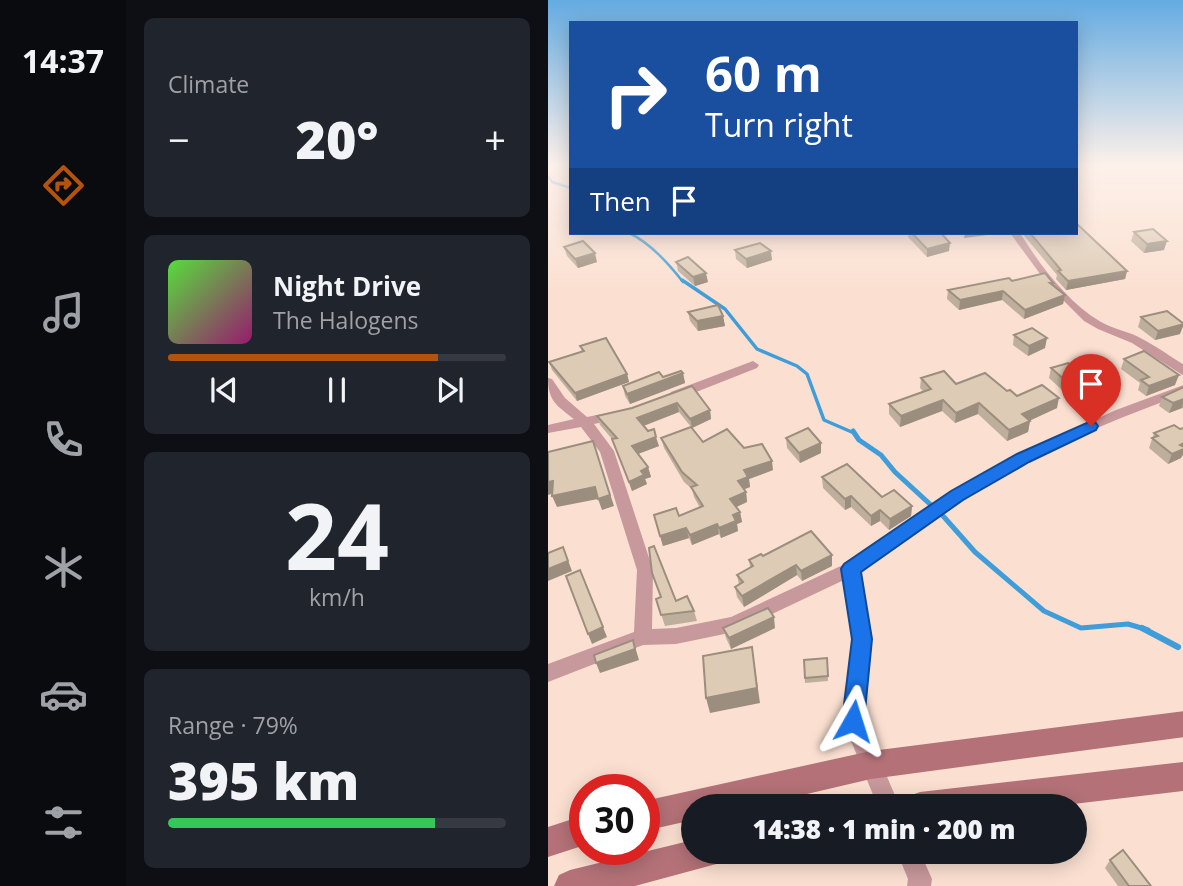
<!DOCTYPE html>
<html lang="en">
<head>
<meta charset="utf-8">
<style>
	body { margin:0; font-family:"Open Sans",sans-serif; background:#20242c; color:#f1f3f6; height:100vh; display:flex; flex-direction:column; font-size:26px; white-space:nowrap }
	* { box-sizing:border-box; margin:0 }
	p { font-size:23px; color:#9ea1a6 }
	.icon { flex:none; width:38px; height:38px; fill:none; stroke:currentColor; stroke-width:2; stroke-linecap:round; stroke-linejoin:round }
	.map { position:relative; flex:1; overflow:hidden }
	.details { display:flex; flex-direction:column; gap:18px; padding:18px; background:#0d0f14; width:422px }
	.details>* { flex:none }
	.top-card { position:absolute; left:21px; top:21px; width:509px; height:214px; border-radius:0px; box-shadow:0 4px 18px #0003; background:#1a4fa0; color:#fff; overflow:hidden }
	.speed { position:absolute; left:21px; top:774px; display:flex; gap:14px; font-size:35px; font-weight:700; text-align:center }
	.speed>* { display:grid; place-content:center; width:91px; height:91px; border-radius:50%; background:#171b24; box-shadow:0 4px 18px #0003; line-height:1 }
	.speed .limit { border:10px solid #d22; background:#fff; color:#111 }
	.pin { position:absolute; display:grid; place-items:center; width:60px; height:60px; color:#fff; margin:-72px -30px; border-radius:50% 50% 50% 0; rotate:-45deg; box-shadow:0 0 7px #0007 }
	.pin .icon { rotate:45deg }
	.me { position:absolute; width:77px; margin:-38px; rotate:6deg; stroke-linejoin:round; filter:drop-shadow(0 0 5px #0008) }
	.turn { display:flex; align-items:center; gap:24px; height:147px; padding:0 21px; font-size:32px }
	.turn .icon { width:91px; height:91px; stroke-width:2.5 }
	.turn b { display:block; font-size:49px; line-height:60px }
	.then { display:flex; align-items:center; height:66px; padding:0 21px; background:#0003; gap:14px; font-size:26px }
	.big { font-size:52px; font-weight:800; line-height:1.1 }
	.details .widget { flex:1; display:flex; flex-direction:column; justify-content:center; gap:10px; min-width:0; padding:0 24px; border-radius:10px; background:#20242c }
	.details .dial { align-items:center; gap:0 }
	.dial b { font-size:91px; line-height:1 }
	.song { display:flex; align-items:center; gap:21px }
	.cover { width:84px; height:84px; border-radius:10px; background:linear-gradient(135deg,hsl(110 70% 55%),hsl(320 70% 35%)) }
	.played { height:7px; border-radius:4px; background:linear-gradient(90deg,#b45309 80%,#363941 80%) }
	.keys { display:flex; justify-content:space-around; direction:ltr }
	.heat { display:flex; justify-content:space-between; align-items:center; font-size:38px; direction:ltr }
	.charge { height:10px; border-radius:5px; background:linear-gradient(90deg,#34c759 79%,#363941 0) }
	.trip { position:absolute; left:133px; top:794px; width:406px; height:70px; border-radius:35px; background:#171b24; box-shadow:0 4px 18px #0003; font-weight:800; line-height:70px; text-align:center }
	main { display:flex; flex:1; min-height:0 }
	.dock { display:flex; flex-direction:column; width:126px; justify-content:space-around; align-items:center; background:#090b0e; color:#9ea1a6 }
	.dock .icon { width:49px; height:49px }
	.dock .current { color:#b45309 }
	.dock b { font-size:32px; color:#f1f3f6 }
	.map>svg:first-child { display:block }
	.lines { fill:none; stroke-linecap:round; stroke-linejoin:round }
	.stream-far3 { stroke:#3f9dd9; stroke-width:2.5 }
	.stream-far2 { stroke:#3f9dd9; stroke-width:3.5 }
	.stream-far1 { stroke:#3f9dd9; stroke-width:5 }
	.stream { stroke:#3f9dd9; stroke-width:6 }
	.street { fill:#c7989c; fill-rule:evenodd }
	.secondary { fill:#b47278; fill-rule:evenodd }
	.wall { fill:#beaf9c }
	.shaded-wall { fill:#9b8e7f }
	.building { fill:#ddcbb5; stroke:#9b8e7f; stroke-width:2 }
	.route { fill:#1a73e8; stroke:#114b97; stroke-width:2 }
</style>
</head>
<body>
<main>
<nav class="dock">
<b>14:37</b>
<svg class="icon current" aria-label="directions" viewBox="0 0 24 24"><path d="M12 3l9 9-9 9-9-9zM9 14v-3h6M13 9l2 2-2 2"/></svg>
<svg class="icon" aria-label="music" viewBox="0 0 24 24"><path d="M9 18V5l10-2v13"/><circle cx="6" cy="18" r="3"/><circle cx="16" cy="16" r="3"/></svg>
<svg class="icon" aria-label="phone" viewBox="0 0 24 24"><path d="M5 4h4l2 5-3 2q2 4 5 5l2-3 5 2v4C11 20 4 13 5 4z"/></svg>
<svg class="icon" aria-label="climate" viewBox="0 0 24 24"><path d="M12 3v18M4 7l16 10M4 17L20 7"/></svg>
<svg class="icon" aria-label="car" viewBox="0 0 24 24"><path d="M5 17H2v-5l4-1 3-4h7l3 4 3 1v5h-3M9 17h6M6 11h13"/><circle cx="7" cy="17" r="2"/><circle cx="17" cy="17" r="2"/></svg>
<svg class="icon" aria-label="filters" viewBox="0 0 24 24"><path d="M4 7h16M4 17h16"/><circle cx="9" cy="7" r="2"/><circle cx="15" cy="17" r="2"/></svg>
</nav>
<section class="details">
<div class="widget"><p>Climate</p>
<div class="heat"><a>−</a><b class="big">20°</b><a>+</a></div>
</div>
<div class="widget">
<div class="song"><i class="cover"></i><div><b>Night Drive</b><p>The Halogens</p></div></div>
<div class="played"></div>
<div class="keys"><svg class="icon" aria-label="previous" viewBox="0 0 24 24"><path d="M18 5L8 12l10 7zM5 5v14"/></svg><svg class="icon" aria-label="pause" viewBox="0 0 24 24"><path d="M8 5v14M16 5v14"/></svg><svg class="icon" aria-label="next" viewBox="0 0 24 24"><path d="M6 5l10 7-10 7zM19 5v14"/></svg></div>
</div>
<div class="widget dial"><b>24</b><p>km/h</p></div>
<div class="widget"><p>Range · 79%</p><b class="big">395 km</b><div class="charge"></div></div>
</section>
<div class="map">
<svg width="636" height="886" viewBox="0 0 636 886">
	<rect width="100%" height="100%" fill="#fbe0d1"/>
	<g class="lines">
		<!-- stream-far3 -->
		<g class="stream-far3">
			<polyline points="0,176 4,182 23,188"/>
			<path d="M 81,233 C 103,243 121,264 135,282"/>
		</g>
		<!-- stream-far2 -->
		<polyline class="stream-far2" points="134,280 177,309 209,349 249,366 259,374 276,420 306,433"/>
		<!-- stream-far1 -->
		<polyline class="stream-far1" points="305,431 311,440 333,455 347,472 396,517 427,552 496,611 533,628 580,624 600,630"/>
		<!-- stream -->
		<polyline class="stream" points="594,628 630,647"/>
		<!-- street -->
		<g class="street">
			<path d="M 462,233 L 472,233 C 492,265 519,302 553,322 C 562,327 573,330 584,334 C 602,342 619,354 636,365 L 636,376 L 584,343 L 550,329 L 536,321 L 501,286 Z"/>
			<polygon points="205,361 211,365 209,368 133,398 123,398 122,395 123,392"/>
			<path d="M 0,378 L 4,379 L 17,398 L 39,417 L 69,411 L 76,415 L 74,418 L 46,424 L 66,451 L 105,570 L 104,629 L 128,628 L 183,617 L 297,564 L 404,492 L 470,455 L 568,410 L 636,385 L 636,394 C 582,414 528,435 478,463 C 420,495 366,534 312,572 L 323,639 L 315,721 L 352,807 L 330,807 L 295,721 L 305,639 L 296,580 L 186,632 L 128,644 L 95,645 L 0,682 L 0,664 L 86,632 L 89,570 L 52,452 L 33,427 L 0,433 L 0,425 L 26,419 C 9,406 0,401 0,378 Z"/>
			<polygon points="349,852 372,852 384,879 383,886 359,886 360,879"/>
		</g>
		<!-- secondary -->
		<g class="secondary">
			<polygon points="636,711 636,737 323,779 203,807 145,807 145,820 96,831 96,801 323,751"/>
			<polygon points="636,762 636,791 500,807 357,807 361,796 372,792"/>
			<polygon points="37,815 37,845 0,857 0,827"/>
			<polygon points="145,840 145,852 177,852 172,863 87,886 6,886 11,875 22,870"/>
		</g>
	</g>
	<!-- wall -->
	<g class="wall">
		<polygon points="586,232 616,250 596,253 583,241"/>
		<polygon points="361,233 393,233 401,251 379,257 360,237"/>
		<polygon points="474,233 528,233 579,271 577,279 518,290 508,279 509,275"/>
		<polygon points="16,247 49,262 30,268 19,256"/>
		<polygon points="187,250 224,260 199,268 188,259"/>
		<polygon points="128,262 160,282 147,286 130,271"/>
		<polygon points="464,281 504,285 517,295 515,304 476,319 454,300 411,310 399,299 400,290"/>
		<polygon points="140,312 175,316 177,326 150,331 142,321"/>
		<polygon points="593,317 632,334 607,340 590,327"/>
		<polygon points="466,335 497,348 480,356 465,345"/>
		<polygon points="32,346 79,374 81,382 29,401 4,370 1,362 34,352"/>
		<polygon points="576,359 627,385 598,396 590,390 592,383 573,369"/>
		<polygon points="503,368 531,385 514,390 501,378"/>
		<polygon points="135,373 137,383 82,404 77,396 75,386"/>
		<polygon points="373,378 408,384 459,391 469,396 509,408 481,421 482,421 480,432 459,441 430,414 407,423 394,411 352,427 341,414 341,404 375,391 372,388"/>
		<polygon points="144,386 162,410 163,419 144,428 155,442 196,448 225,470 201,479 202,487 196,489 198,492 199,502 188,507 192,512 194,522 189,524 190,531 173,538 171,534 144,545 141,538 115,546 106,515 131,516 152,508 146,497 144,489 136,482 116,448 113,438 143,427 131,412 96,426 111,446 90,454 100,467 103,477 97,479 99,484 84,491 64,439 52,425 49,416 84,408"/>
		<polygon points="636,387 636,409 634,408 621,413 611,406 614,397"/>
		<polygon points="632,429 633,458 620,464 601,448 606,433"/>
		<polygon points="238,438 273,443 273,453 252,463 239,448"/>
		<polygon points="274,477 364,506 363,516 341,530 332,521 323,526 303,507 297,510 275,488"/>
		<polygon points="284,555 284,566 254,581 249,575 196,607 189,597 187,587 191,585 189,575 202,567 201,560 215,556"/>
		<polygon points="104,573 128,601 146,611 149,621 117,626 108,599 113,597"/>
		<polygon points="175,628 227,628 183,649 178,638"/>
		<polygon points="279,658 280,681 257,683 256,660"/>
		<polygon points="562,860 603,886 570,886 557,868"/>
	</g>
	<!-- shaded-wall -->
	<g class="shaded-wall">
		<polygon points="417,233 455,233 416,238"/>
		<polygon points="619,241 616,250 596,253 599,244"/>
		<polygon points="402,243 401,251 379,257 379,249"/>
		<polygon points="223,251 224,260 199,268 198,259"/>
		<polygon points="47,253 49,262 30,268 27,259"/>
		<polygon points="579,271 577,279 518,290 520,281"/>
		<polygon points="158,273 160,282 147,286 145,277"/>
		<polygon points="455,291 454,300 411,310 412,300"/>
		<polygon points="517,295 515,304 476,319 477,310"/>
		<polygon points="175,316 177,326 150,331 149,321"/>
		<polygon points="636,324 632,334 607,340 610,331"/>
		<polygon points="499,338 497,348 480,356 481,346"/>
		<polygon points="135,373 137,383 82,404 79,394"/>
		<polygon points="79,374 81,382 29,401 27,393"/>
		<polygon points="534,374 531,385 514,390 517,380"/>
		<polygon points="631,375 627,385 598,396 601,386"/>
		<polygon points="511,398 509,408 472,425 474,414"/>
		<polygon points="636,399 634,408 621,413 625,403"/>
		<polygon points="395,400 394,411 352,427 353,416"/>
		<polygon points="129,403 131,412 92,427 89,418"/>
		<polygon points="431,403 430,414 407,423 408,413"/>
		<polygon points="162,410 163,419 144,428 142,419"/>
		<polygon points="482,421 480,432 459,441 461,430"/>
		<polygon points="108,437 111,446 87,455 84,446"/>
		<polygon points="45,441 66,506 54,510 50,499 9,507 4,496"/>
		<polygon points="273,443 273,453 252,463 251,453"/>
		<polygon points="636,443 636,453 633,458 620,464 624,454 632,445"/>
		<polygon points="224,461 225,470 201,479 202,487 192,491 190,481 196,470"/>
		<polygon points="100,467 103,477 97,479 99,484 84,491 81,482 93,471"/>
		<polygon points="5,481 9,492 0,495 0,482"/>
		<polygon points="198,492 199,502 184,509 182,499"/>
		<polygon points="303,496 303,507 297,510 297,499"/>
		<polygon points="364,506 363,516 341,530 342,519"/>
		<polygon points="332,510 332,521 323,526 323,516"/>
		<polygon points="192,512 194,522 189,524 190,531 173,538 171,528 185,515"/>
		<polygon points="169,524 171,534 144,545 142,535"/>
		<polygon points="138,528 141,538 115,546 112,536"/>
		<polygon points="15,547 24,571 0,581 0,569"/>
		<polygon points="284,555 284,566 254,581 253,571"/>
		<polygon points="248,565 249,575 196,607 194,596"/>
		<polygon points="32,570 59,637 44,644 40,634"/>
		<polygon points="226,617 227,628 183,649 181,638"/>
		<polygon points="85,640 91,660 52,673 48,663"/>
		<polygon points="204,647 212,703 162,713 158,698"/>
	</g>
	<!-- building -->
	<g class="building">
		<polygon points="528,223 579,271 520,281 510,271 513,270 482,233 528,233"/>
		<polygon points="605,229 619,241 599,244 586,232"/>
		<polygon points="364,233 393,233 402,243 379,249"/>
		<polygon points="35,241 47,253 27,259 16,247"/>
		<polygon points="212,243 223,251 198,259 187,250"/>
		<polygon points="140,257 158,273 145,277 128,262"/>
		<polygon points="497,273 505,283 502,283 517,295 477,310 455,291 412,300 400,290 461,278 464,281"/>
		<polygon points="170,305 175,316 149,321 140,312"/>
		<polygon points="619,311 636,324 610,331 593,317"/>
		<polygon points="484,328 499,338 481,346 466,335"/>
		<polygon points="58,338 79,374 27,393 1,362 36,351 32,346"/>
		<polygon points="596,351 631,375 601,386 593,380 601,377 576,359"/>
		<polygon points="520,363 534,374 517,380 503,368"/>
		<polygon points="133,371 135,373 79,394 75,386 111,372 115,377"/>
		<polygon points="396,371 408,384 437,373 459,391 462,390 469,396 494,385 511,398 474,414 482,421 461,430 431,403 408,413 395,400 353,416 341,404 383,389 373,378"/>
		<polygon points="144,386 162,410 142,419 129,403 89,418 100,431 106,429 108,437 84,446 100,467 93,471 96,475 81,482 64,439 69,438 49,416 84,408"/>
		<polygon points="636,387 636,399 625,403 614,397"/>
		<polygon points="626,425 632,429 636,428 636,443 632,445 636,447 636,449 624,454 604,438 610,436 606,433"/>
		<polygon points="143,427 155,442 179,429 196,448 214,444 224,461 196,470 200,477 190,481 198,492 182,499 192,512 185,515 188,521 171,528 169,524 142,535 138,528 112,536 106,515 128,508 131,516 155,506 143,487 149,485 134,472 113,438"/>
		<polygon points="260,428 273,443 251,453 238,438"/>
		<polygon points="45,441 62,495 50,499 47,487 4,496 5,481 0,482 0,452"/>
		<polygon points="299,464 334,497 346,490 364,506 342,519 332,510 323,516 303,496 297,499 274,477"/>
		<polygon points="263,531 284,555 253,571 248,565 194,596 187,587 195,582 189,575 205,566 201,560 213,554 215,556"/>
		<polygon points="106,546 128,601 139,596 146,611 113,615 108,599 113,597 104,573 101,548"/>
		<polygon points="15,547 20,561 0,569 0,553"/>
		<polygon points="32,570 55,627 40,634 18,576"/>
		<polygon points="220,608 226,617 181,638 175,628"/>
		<polygon points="85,640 87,649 48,663 46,655"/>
		<polygon points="204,647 209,688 158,698 155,656"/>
		<polygon points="279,658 280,676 257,678 256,660"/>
		<polygon points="575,850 603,886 581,886 562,860"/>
	</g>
	<!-- sky -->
	<linearGradient id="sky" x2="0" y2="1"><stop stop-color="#64abe2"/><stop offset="0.57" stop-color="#fdf1ea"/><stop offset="1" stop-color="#fdf1ea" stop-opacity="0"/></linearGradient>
	<rect width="636" height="290" fill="url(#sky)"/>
	<!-- route -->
	<polygon class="route" points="543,421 548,423 550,426 548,430 481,462 415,500 313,572 324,639 316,721 313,728 305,731 297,728 294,721 304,639 293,569 296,564 403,491 469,454"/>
</svg>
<div class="speed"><div class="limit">30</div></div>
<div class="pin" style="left:543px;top:426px;background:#d93025"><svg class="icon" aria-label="arrive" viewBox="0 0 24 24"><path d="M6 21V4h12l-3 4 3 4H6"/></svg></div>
<svg class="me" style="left:305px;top:721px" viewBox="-20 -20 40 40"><path d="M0-17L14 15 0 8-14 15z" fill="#1a73e8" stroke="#fff" stroke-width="4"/></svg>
<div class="trip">14:38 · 1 min · 200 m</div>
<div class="top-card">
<div class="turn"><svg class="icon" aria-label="right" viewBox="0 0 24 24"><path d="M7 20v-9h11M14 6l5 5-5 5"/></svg><div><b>60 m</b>Turn right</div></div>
<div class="then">Then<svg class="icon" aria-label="arrive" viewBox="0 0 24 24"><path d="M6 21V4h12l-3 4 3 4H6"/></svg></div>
</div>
</div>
</main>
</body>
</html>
